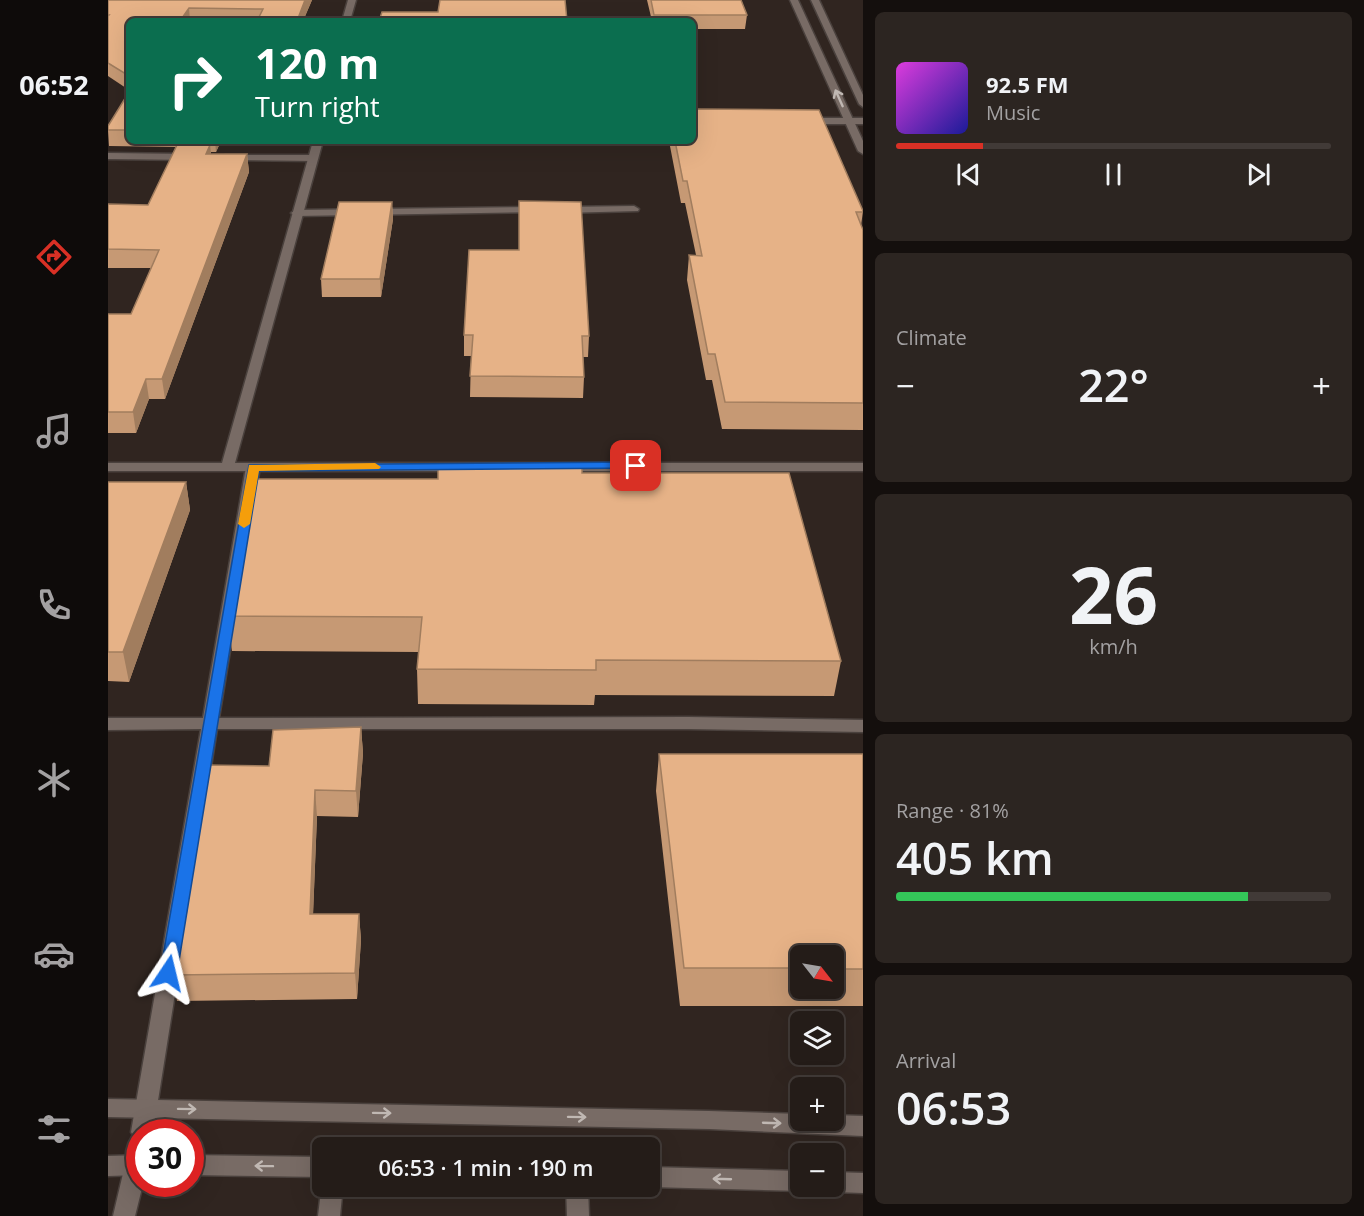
<!DOCTYPE html>
<html lang="en">
<head>
<meta charset="utf-8">
<style>
	body { margin:0; font-family:"Open Sans",sans-serif; background:#2c2521; color:#f1f3f6; height:100vh; display:flex; flex-direction:column; font-size:22px; white-space:nowrap }
	* { box-sizing:border-box; margin:0 }
	p { font-size:20px; color:#a3a1a2 }
	.icon { flex:none; width:33px; height:33px; fill:none; stroke:currentColor; stroke-width:2; stroke-linecap:round; stroke-linejoin:round }
	.map { position:relative; flex:1; overflow:hidden }
	.details { display:flex; flex-direction:column; gap:12px; padding:12px; background:#140f0d; width:501px }
	.details>* { flex:none }
	.guide { position:absolute; left:18px; top:18px; width:570px; height:126px; border-radius:9px; box-shadow:0 6px 24px #0002,0 0 0 2px #413a37; background:#0b6e4f; color:#fff; overflow:hidden }
	.needle { width:39px; rotate:121deg }
	.controls { position:absolute; left:682px; top:945px; display:grid; gap:12px }
	.controls a { display:grid; place-items:center; width:54px; height:54px; border-radius:9px; background:#241c18; box-shadow:0 6px 24px #0002,0 0 0 2px #413a37; font-size:30px }
	.speed { position:absolute; left:18px; top:1119px; display:flex; gap:12px; font-size:30px; font-weight:700; text-align:center }
	.speed>* { display:grid; place-content:center; width:78px; height:78px; border-radius:50%; background:#241c18; box-shadow:0 6px 24px #0002,0 0 0 2px #413a37; line-height:1 }
	.speed .limit { border:9px solid #d22; background:#fff; color:#111 }
	.pin { position:absolute; display:grid; place-items:center; width:51px; height:51px; color:#fff; margin:-26px; border-radius:12px; box-shadow:0 3px 9px #0006 }
	.me { position:absolute; width:66px; margin:-33px; rotate:10deg; stroke-linejoin:round; filter:drop-shadow(0 0 4px #0008) }
	.turn { display:flex; align-items:center; gap:21px; height:126px; padding:0 30px; font-size:27px }
	.turn .icon { width:78px; height:78px; stroke-width:2.5 }
	.turn b { display:block; font-size:42px; line-height:51px }
	.big { font-size:45px; font-weight:600; line-height:1.1 }
	.details .tile { flex:1; display:flex; flex-direction:column; justify-content:center; gap:9px; min-width:0; padding:0 21px; border-radius:9px; background:#2c2521 }
	.details .dial { align-items:center; gap:0 }
	.dial b { font-size:78px; line-height:1 }
	.song { display:flex; align-items:center; gap:18px }
	.cover { width:72px; height:72px; border-radius:9px; background:linear-gradient(135deg,hsl(300 70% 55%),hsl(240 70% 35%)) }
	.played { height:6px; border-radius:3px; background:linear-gradient(90deg,#d93025 20%,#413a37 20%) }
	.keys { display:flex; justify-content:space-around; direction:ltr }
	.heat { display:flex; justify-content:space-between; align-items:center; font-size:33px; direction:ltr }
	.charge { height:9px; border-radius:4px; background:linear-gradient(90deg,#34c759 81%,#413a37 0) }
	.trip { position:absolute; left:204px; top:1137px; width:348px; height:60px; border-radius:9px; background:#241c18; box-shadow:0 6px 24px #0002,0 0 0 2px #413a37; font-weight:600; line-height:60px; text-align:center }
	main { display:flex; flex:1; min-height:0 }
	.dock { display:flex; flex-direction:column; width:108px; justify-content:space-around; align-items:center; background:#0e0b0a; color:#a3a1a2 }
	.dock .icon { width:42px; height:42px }
	.dock .current { color:#d93025 }
	.dock b { font-size:27px; color:#f1f3f6 }
	.map>svg:first-child { display:block }
	.lines { fill:none; stroke-linecap:round; stroke-linejoin:round }
	.street-casing { stroke:#4a413d; stroke-width:3 }
	.secondary-casing { stroke:#4a413d; stroke-width:3 }
	.street { fill:#786b65; fill-rule:evenodd }
	.secondary { fill:#786b65; fill-rule:evenodd }
	.wall { fill:#c69974; fill-rule:evenodd }
	.shaded-wall { fill:#a17d5e }
	.building { fill:#e6b287; stroke:#a17d5e; stroke-width:1.5 }
	.oneway { stroke:#c0b8b3 }
	.route { fill:#1a73e8; stroke:#114b97; stroke-width:1.5 }
	.slow { fill:#f59e0b }
</style>
</head>
<body>
<main>
<nav class="dock">
<b>06:52</b>
<svg class="icon current" aria-label="directions" viewBox="0 0 24 24"><path d="M12 3l9 9-9 9-9-9zM9 14v-3h6M13 9l2 2-2 2"/></svg>
<svg class="icon" aria-label="music" viewBox="0 0 24 24"><path d="M9 18V5l10-2v13"/><circle cx="6" cy="18" r="3"/><circle cx="16" cy="16" r="3"/></svg>
<svg class="icon" aria-label="phone" viewBox="0 0 24 24"><path d="M5 4h4l2 5-3 2q2 4 5 5l2-3 5 2v4C11 20 4 13 5 4z"/></svg>
<svg class="icon" aria-label="climate" viewBox="0 0 24 24"><path d="M12 3v18M4 7l16 10M4 17L20 7"/></svg>
<svg class="icon" aria-label="car" viewBox="0 0 24 24"><path d="M5 17H2v-5l4-1 3-4h7l3 4 3 1v5h-3M9 17h6M6 11h13"/><circle cx="7" cy="17" r="2"/><circle cx="17" cy="17" r="2"/></svg>
<svg class="icon" aria-label="filters" viewBox="0 0 24 24"><path d="M4 7h16M4 17h16"/><circle cx="9" cy="7" r="2"/><circle cx="15" cy="17" r="2"/></svg>
</nav>
<div class="map">
<svg width="755" height="1216" viewBox="0 0 755 1216">
	<rect width="100%" height="100%" fill="#302520"/>
	<g class="lines">
		<defs>
			<g id="street">
				<polygon points="755,118 755,124 696,124 692,121 696,118"/>
				<polygon points="0,153 84,154 89,157 84,160 0,159"/>
				<polygon points="117,155 205,155 210,158 205,161 120,160 117,159"/>
				<polygon points="526,206 531,209 530,211 454,213 449,210 454,207"/>
				<polygon points="430,207 434,208 434,212 188,216 183,213 188,210"/>
				<polygon points="145,463 152,467 111,718 580,717 755,720 755,732 580,729 109,729 45,1132 32,1132 32,1184 35,1184 27,1216 5,1216 21,1148 24,1141 28,1140 23,1132 93,729 0,730 0,718 95,718 138,467"/>
				<polygon points="214,1182 214,1186 235,1186 232,1216 210,1216"/>
				<polygon points="458,1186 480,1186 481,1216 459,1216"/>
			</g>
			<g id="secondary">
				<polygon points="240,0 248,0 242,21 234,21"/>
				<polygon points="682,0 690,0 755,141 755,154 750,151"/>
				<polygon points="703,0 711,0 755,95 755,107 751,104"/>
				<polygon points="205,141 215,141 127,463 755,463 755,471 0,471 0,463 114,463"/>
				<polygon points="0,1099 601,1111 693,1114 693,1120 726,1120 726,1115 755,1116 755,1136 601,1129 0,1117"/>
				<polygon points="32,1155 32,1175 0,1176 0,1156"/>
				<polygon points="82,1155 214,1157 214,1177 82,1175"/>
				<polygon points="542,1167 693,1171 693,1186 702,1186 693,1191 542,1187"/>
				<polygon points="726,1172 755,1173 755,1193 726,1192 718,1189 717,1186 726,1186"/>
			</g>
		</defs>
		<!-- street casing -->
		<use href="#street" class="street-casing"/>
		<!-- secondary casing -->
		<use href="#secondary" class="secondary-casing"/>
		<!-- street -->
		<use href="#street" class="street"/>
		<!-- secondary -->
		<use href="#secondary" class="secondary"/>
	</g>
	<!-- wall -->
	<g class="wall">
		<polygon points="0,0 204,0 195,21 21,21 21,90 0,76"/>
		<polygon points="539,0 633,0 639,15 637,29 585,29 585,21 544,21"/>
		<polygon points="21,92 21,141 113,141 108,152 103,152 103,154 139,154 141,172 57,399 41,399 28,433 0,433 0,314 23,314 43,268 0,268 0,204 40,205 68,147 1,146 0,130"/>
		<polygon points="561,141 585,141 755,211 753,226 755,230 755,430 614,429 604,380 598,380 579,280 581,255 588,255 577,203 573,203"/>
		<polygon points="284,202 285,219 273,297 214,297 213,279"/>
		<polygon points="356,335 481,336 480,357 475,357 476,377 475,398 362,397 363,356 356,356"/>
		<polygon points="474,473 733,661 726,696 487,695 486,705 310,704 309,669 311,652 124,651 120,616 330,479"/>
		<polygon points="0,482 78,482 82,510 21,682 0,681"/>
		<polygon points="253,727 255,753 250,817 209,816 205,914 251,914 253,940 249,999 69,1001 64,975 78,916 161,766"/>
		<path d="M 551,754 L 755,754 L 755,1006 L 572,1006 L 548,791 ZM 693,956 L 726,956 L 726,988 L 693,988 Z"/>
	</g>
	<!-- shaded-wall -->
	<g class="shaded-wall">
		<polygon points="197,0 204,0 195,21 189,21"/>
		<polygon points="81,8 82,21 72,21"/>
		<polygon points="107,141 113,141 108,152"/>
		<polygon points="102,145 104,162 98,154"/>
		<polygon points="139,154 141,172 57,399 54,379"/>
		<polygon points="284,202 285,219 273,297 272,279"/>
		<polygon points="38,379 41,399 28,433 25,412"/>
		<polygon points="78,482 82,510 21,682 15,652"/>
		<polygon points="253,727 255,753 250,817 248,791"/>
		<polygon points="207,790 209,816 204,941 202,914"/>
		<polygon points="251,914 253,940 249,999 247,973"/>
	</g>
	<!-- building -->
	<g class="building">
		<polygon points="0,0 197,0 189,21 149,21 155,9 81,8 72,21 21,21 21,76 0,63 0,16 1,15 0,15"/>
		<polygon points="332,0 457,0 459,21 271,21 274,12 330,12"/>
		<polygon points="543,0 633,0 639,15 546,15"/>
		<polygon points="21,92 21,130 0,130 0,126"/>
		<polygon points="585,109 711,110 755,211 755,212 748,212 755,230 755,403 617,402 607,354 600,354 581,255 594,256 579,181 575,181 567,141 585,141"/>
		<polygon points="69,145 102,145 98,154 139,154 54,379 38,379 25,412 0,412 0,314 23,314 51,250 0,249 0,204 40,205"/>
		<polygon points="411,201 473,202 481,336 474,336 476,377 362,376 365,335 356,335 361,250 411,250"/>
		<polygon points="231,202 284,202 272,279 213,279"/>
		<polygon points="330,468 474,468 474,473 681,473 733,661 488,660 488,670 309,669 314,617 120,616 148,479 330,479"/>
		<polygon points="0,482 78,482 15,652 0,652"/>
		<polygon points="253,727 248,791 207,790 202,914 251,914 247,973 64,975 76,916 78,916 97,765 161,766 165,730"/>
		<polygon points="551,754 755,754 755,969 726,969 726,956 693,956 693,968 576,968"/>
	</g>
	<!-- one-way arrows -->
	<defs><path id="oneway-shaft" d="M-6 0H5M1.5-3L5.5 0L1.5 3" fill="none" stroke-width="1.6" stroke-linecap="round" stroke-linejoin="round" transform="scale(1.5)"/></defs>
	<g class="oneway">
		<use href="#oneway-shaft" transform="translate(731 98) rotate(-114)"/>
		<use href="#oneway-shaft" transform="translate(79 1109) rotate(1)"/>
		<use href="#oneway-shaft" transform="translate(274 1113) rotate(1)"/>
		<use href="#oneway-shaft" transform="translate(469 1117) rotate(1)"/>
		<use href="#oneway-shaft" transform="translate(664 1123) rotate(2)"/>
		<use href="#oneway-shaft" transform="translate(156 1166) rotate(-179)"/>
		<use href="#oneway-shaft" transform="translate(614 1179) rotate(-178)"/>
	</g>
	<!-- route -->
	<polygon class="route" points="528,462 534,466 533,468 151,471 69,973 67,978 60,980 54,978 52,973 141,465"/>
	<!-- slow -->
	<polygon class="slow" points="267,463 273,467 271,469 151,471 142,524 136,528 130,524 141,465"/>
</svg>
<div class="controls">
<a><svg class="needle" viewBox="-14 -14 28 28"><path d="M0-13l5 13h-10z" fill="#e53935"/><path d="M0 13l5-13h-10z" fill="#a3a1a2"/></svg></a>
<a><svg class="icon" aria-label="layers" viewBox="0 0 24 24"><path d="M12 4l9 5-9 5-9-5zM3 14l9 5 9-5"/></svg></a>
<a>+</a>
<a>−</a>
</div>
<div class="speed"><div class="limit">30</div></div>
<div class="pin" style="left:528px;top:466px;background:#d93025"><svg class="icon" aria-label="arrive" viewBox="0 0 24 24"><path d="M6 21V4h12l-3 4 3 4H6"/></svg></div>
<svg class="me" style="left:60px;top:973px" viewBox="-20 -20 40 40"><path d="M0-17L14 15 0 8-14 15z" fill="#1a73e8" stroke="#fff" stroke-width="4"/></svg>
<div class="trip">06:53 · 1 min · 190 m</div>
<div class="guide">
<div class="turn"><svg class="icon" aria-label="right" viewBox="0 0 24 24"><path d="M7 20v-9h11M14 6l5 5-5 5"/></svg><div><b>120 m</b>Turn right</div></div>
</div>
</div>
<section class="details">
<div class="tile">
<div class="song"><i class="cover"></i><div><b>92.5 FM</b><p>Music</p></div></div>
<div class="played"></div>
<div class="keys"><svg class="icon" aria-label="previous" viewBox="0 0 24 24"><path d="M18 5L8 12l10 7zM5 5v14"/></svg><svg class="icon" aria-label="pause" viewBox="0 0 24 24"><path d="M8 5v14M16 5v14"/></svg><svg class="icon" aria-label="next" viewBox="0 0 24 24"><path d="M6 5l10 7-10 7zM19 5v14"/></svg></div>
</div>
<div class="tile"><p>Climate</p>
<div class="heat"><a>−</a><b class="big">22°</b><a>+</a></div>
</div>
<div class="tile dial"><b>26</b><p>km/h</p></div>
<div class="tile"><p>Range · 81%</p><b class="big">405 km</b><div class="charge"></div></div>
<div class="tile"><p>Arrival</p><b class="big">06:53</b></div>
</section>
</main>
</body>
</html>
